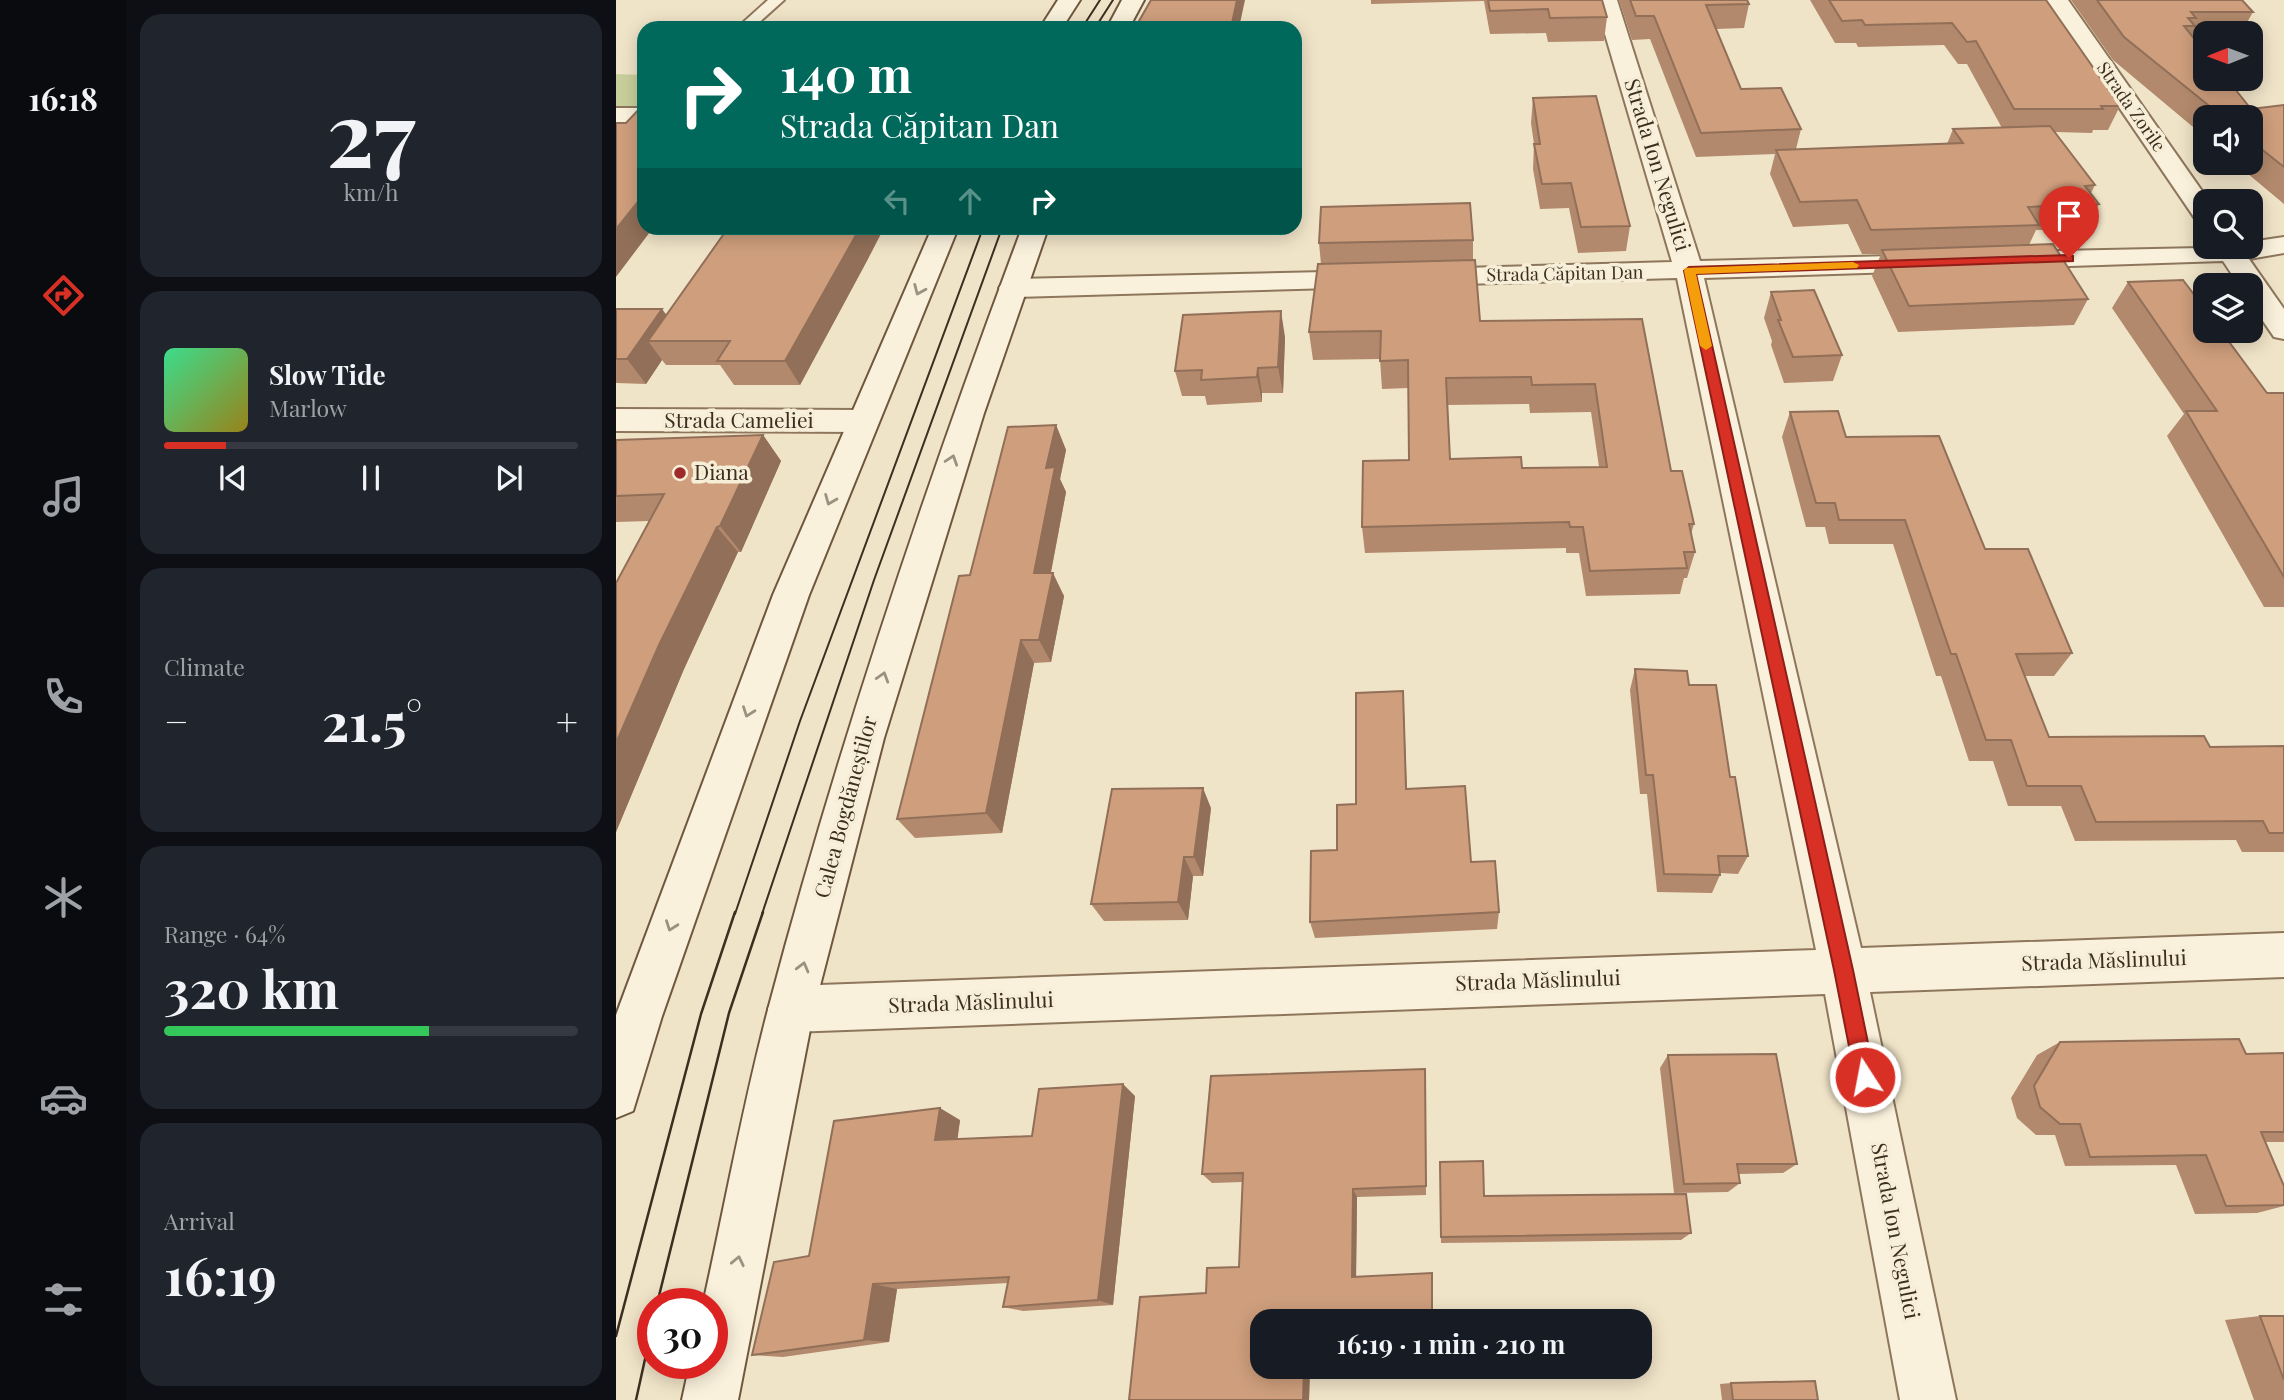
<!DOCTYPE html>
<html lang="en">
<head>
<meta charset="utf-8">
<style>
	body { margin:0; font-family:"Playfair Display",serif; background:#20242c; color:#f1f3f6; height:100vh; display:flex; flex-direction:column; font-size:26px; white-space:nowrap }
	* { box-sizing:border-box; margin:0 }
	p { font-size:23px; color:#9ea1a6 }
	.icon { flex:none; width:38px; height:38px; fill:none; stroke:currentColor; stroke-width:2; stroke-linecap:round; stroke-linejoin:round }
	.map { position:relative; flex:1; overflow:hidden }
	.details { display:flex; flex-direction:column; gap:14px; padding:14px; background:#0d0f14; width:490px }
	.details>* { flex:none }
	.hud { position:absolute; left:21px; top:21px; width:665px; height:214px; border-radius:21px; box-shadow:0 4px 18px #0003; background:#00695c; color:#fff; overflow:hidden }
	.needle { width:46px; rotate:269deg }
	.fabs { position:absolute; left:1577px; top:21px; display:grid; gap:14px }
	.fabs a { display:grid; place-items:center; width:70px; height:70px; border-radius:14px; background:#171b24; box-shadow:0 4px 18px #0003; font-size:35px }
	.speed { position:absolute; left:21px; top:1288px; display:flex; gap:14px; font-size:35px; font-weight:700; text-align:center }
	.speed>* { display:grid; place-content:center; width:91px; height:91px; border-radius:50%; background:#171b24; box-shadow:0 4px 18px #0003; line-height:1 }
	.speed .limit { border:10px solid #d22; background:#fff; color:#111 }
	.pin { position:absolute; display:grid; place-items:center; width:60px; height:60px; color:#fff; margin:-72px -30px; border-radius:50% 50% 50% 0; rotate:-45deg; box-shadow:0 0 7px #0007 }
	.pin .icon { rotate:45deg }
	.me { position:absolute; width:77px; margin:-38px; rotate:349deg; stroke-linejoin:round; filter:drop-shadow(0 0 5px #0008) }
	.turn { display:flex; align-items:center; gap:24px; height:147px; padding:0 28px; font-size:32px }
	.turn .icon { width:91px; height:91px; stroke-width:2.5 }
	.turn b { display:block; font-size:49px; line-height:60px }
	.lanes { display:flex; align-items:center; height:66px; padding:0 28px; background:#0003; justify-content:center; gap:35px; direction:ltr }
	.lanes .off { opacity:.35 }
	.big { font-size:52px; font-weight:700; line-height:1.1 }
	.details .card { flex:1; display:flex; flex-direction:column; justify-content:center; gap:10px; min-width:0; padding:0 24px; border-radius:21px; background:#20242c }
	.details .dial { align-items:center; gap:0 }
	.dial b { font-size:91px; line-height:1 }
	.song { display:flex; align-items:center; gap:21px }
	.cover { width:84px; height:84px; border-radius:10px; background:linear-gradient(135deg,hsl(150 70% 55%),hsl(50 70% 35%)) }
	.played { height:7px; border-radius:4px; background:linear-gradient(90deg,#d93025 15%,#363941 15%) }
	.keys { display:flex; justify-content:space-around; direction:ltr }
	.heat { display:flex; justify-content:space-between; align-items:center; font-size:38px; direction:ltr }
	.charge { height:10px; border-radius:5px; background:linear-gradient(90deg,#34c759 64%,#363941 0) }
	.trip { position:absolute; left:634px; top:1309px; width:402px; height:70px; border-radius:21px; background:#171b24; box-shadow:0 4px 18px #0003; font-weight:700; line-height:70px; text-align:center }
	main { display:flex; flex:1; min-height:0 }
	.menu { display:flex; flex-direction:column; width:126px; justify-content:space-around; align-items:center; background:#090b0e; color:#9ea1a6 }
	.menu .icon { width:49px; height:49px }
	.menu .current { color:#d93025 }
	.menu b { font-size:32px; color:#f1f3f6 }
	.map>svg:first-child { display:block }
	.green { fill:#c9cf9b }
	.lines { fill:none; stroke-linecap:round; stroke-linejoin:round }
	.service-casing { stroke:#8d765c; stroke-width:4 }
	.minor-casing { stroke:#8d765c; stroke-width:4 }
	.secondary-casing { stroke:#6f573f; stroke-width:4 }
	.service { fill:#faf1dc; fill-rule:evenodd }
	.minor { fill:#faf1dc; fill-rule:evenodd }
	.secondary { fill:#faf1dc; fill-rule:evenodd }
	.tram-far1 { stroke:#3d2e20; stroke-width:2 }
	.tram { stroke:#3d2e20; stroke-width:2.5 }
	.wall { fill:#b2896c; fill-rule:evenodd }
	.shaded-wall { fill:#916f58 }
	.building { fill:#cf9f7d; stroke:#916f58; stroke-width:2; fill-rule:evenodd }
	.oneway { stroke:#9c907e }
	.route { fill:#d93025; stroke:#8d1f18; stroke-width:2 }
	.slow { fill:#f59e0b }
	.poi-dot { fill:#9e2a2b; stroke:#f7eed8; stroke-width:2.5 }
	.labels { text-anchor:middle; stroke-width:7; stroke-linejoin:round; paint-order:stroke }
	.far-street-label { font-size:18px; fill:#3d2e20; stroke:#f7eed8 }
	.street-label { font-size:21px; fill:#3d2e20; stroke:#f7eed8 }
	.poi-label { font-size:21px; fill:#3d2e20; stroke:#f7eed8; text-anchor:start }
</style>
</head>
<body>
<main>
<nav class="menu">
<b>16:18</b>
<svg class="icon current" aria-label="directions" viewBox="0 0 24 24"><path d="M12 3l9 9-9 9-9-9zM9 14v-3h6M13 9l2 2-2 2"/></svg>
<svg class="icon" aria-label="music" viewBox="0 0 24 24"><path d="M9 18V5l10-2v13"/><circle cx="6" cy="18" r="3"/><circle cx="16" cy="16" r="3"/></svg>
<svg class="icon" aria-label="phone" viewBox="0 0 24 24"><path d="M5 4h4l2 5-3 2q2 4 5 5l2-3 5 2v4C11 20 4 13 5 4z"/></svg>
<svg class="icon" aria-label="climate" viewBox="0 0 24 24"><path d="M12 3v18M4 7l16 10M4 17L20 7"/></svg>
<svg class="icon" aria-label="car" viewBox="0 0 24 24"><path d="M5 17H2v-5l4-1 3-4h7l3 4 3 1v5h-3M9 17h6M6 11h13"/><circle cx="7" cy="17" r="2"/><circle cx="17" cy="17" r="2"/></svg>
<svg class="icon" aria-label="filters" viewBox="0 0 24 24"><path d="M4 7h16M4 17h16"/><circle cx="9" cy="7" r="2"/><circle cx="15" cy="17" r="2"/></svg>
</nav>
<section class="details">
<div class="card dial"><b>27</b><p>km/h</p></div>
<div class="card">
<div class="song"><i class="cover"></i><div><b>Slow Tide</b><p>Marlow</p></div></div>
<div class="played"></div>
<div class="keys"><svg class="icon" aria-label="previous" viewBox="0 0 24 24"><path d="M18 5L8 12l10 7zM5 5v14"/></svg><svg class="icon" aria-label="pause" viewBox="0 0 24 24"><path d="M8 5v14M16 5v14"/></svg><svg class="icon" aria-label="next" viewBox="0 0 24 24"><path d="M6 5l10 7-10 7zM19 5v14"/></svg></div>
</div>
<div class="card"><p>Climate</p>
<div class="heat"><a>−</a><b class="big">21.5°</b><a>+</a></div>
</div>
<div class="card"><p>Range · 64%</p><b class="big">320 km</b><div class="charge"></div></div>
<div class="card"><p>Arrival</p><b class="big">16:19</b></div>
</section>
<div class="map">
<svg width="1668" height="1400" viewBox="0 0 1668 1400">
	<rect width="100%" height="100%" fill="#f0e4c8"/>
	<!-- green -->
	<polygon class="green" points="0,74 28,75 28,104 21,110 0,110"/>
	<g class="lines">
		<defs>
			<polygon id="service" points="152,0 168,0 137,28 121,28"/>
			<g id="minor">
				<polygon points="979,0 1001,0 1084,261 1313,255 1323,257 1327,263 1323,269 1313,271 1088,278 1245,948 1668,933 1668,977 1254,992 1340,1400 1284,1400 1209,994 175,1032 159,1025 152,1009 159,993 175,986 1200,950 1061,278 810,285 800,283 796,277 800,271 810,269 1056,262"/>
				<polygon points="1430,0 1452,0 1593,201 1589,201 1589,222 1580,220"/>
				<rect x="0" y="108" width="28" height="14"/>
				<polygon points="1668,237 1668,253 1633,259 1668,309 1668,339 1658,337 1634,302 1634,285 1623,285 1607,261 1394,268 1384,266 1380,260 1384,254 1394,252 1634,247 1634,242"/>
				<polygon points="753,271 763,273 767,279 763,285 753,287 397,297 387,294 383,288 387,282 397,279"/>
				<polygon points="0,409 246,410 257,413 262,421 257,429 246,432 0,431"/>
			</g>
			<g id="secondary">
				<polygon points="442,0 464,0 446,28 424,28"/>
				<polygon points="506,0 528,0 513,28 491,28"/>
				<polygon points="316,228 342,228 193,595 46,1016 17,1111 0,1118 0,1015 157,595"/>
				<path d="M 406,228 L 432,228 L 368,413 L 268,738 L 198,1009 L 122,1400 L 66,1400 L 74,1363 L 96,1363 L 96,1304 L 87,1304 C 109,1205 127,1104 153,1006 C 223,742 310,484 406,228 Z"/>
			</g>
		</defs>
		<!-- service casing -->
		<use href="#service" class="service-casing"/>
		<!-- minor casing -->
		<use href="#minor" class="minor-casing"/>
		<!-- secondary casing -->
		<use href="#secondary" class="secondary-casing"/>
		<!-- service -->
		<use href="#service" class="service"/>
		<!-- minor -->
		<use href="#minor" class="minor"/>
		<!-- secondary -->
		<use href="#secondary" class="secondary"/>
		<!-- tram-far1 -->
		<g class="tram-far1">
			<polyline points="466,28 484,0"/>
			<polyline points="479,28 497,0"/>
			<polyline points="119,914 184,721 367,228"/>
			<polyline points="146,914 258,580 386,228"/>
		</g>
		<!-- tram -->
		<g class="tram">
			<polyline points="41,1304 113,1013 147,912"/>
			<polyline points="0,1336 85,1014 119,912"/>
			<polyline points="20,1400 37,1323"/>
		</g>
	</g>
	<!-- wall -->
	<g class="wall">
		<polygon points="755,0 986,0 991,17 988,41 932,42 930,33 874,34 868,1 755,4"/>
		<polygon points="1003,0 1131,0 1133,4 1128,28 1100,29 1125,89 1185,129 1180,149 1331,144 1337,129 1386,128 1351,64 1342,64 1328,45 1242,47 1240,43 1219,43 1194,0 1430,0 1504,106 1492,130 1477,130 1476,133 1439,132 1479,185 1475,193 1483,204 1470,229 1420,230 1413,245 1472,299 1458,325 1282,332 1256,276 1265,254 1246,254 1232,224 1177,227 1154,174 1159,154 1080,157 1034,39 1016,40"/>
		<polygon points="1455,0 1626,0 1637,12 1625,33 1589,33 1589,35 1575,35 1635,109 1668,105 1668,204 1619,163 1634,163 1634,117 1589,117 1589,137 1497,60"/>
		<polygon points="917,98 1014,226 1010,251 962,253 953,208 924,209 917,169 918,144 915,123"/>
		<path d="M 857,240 L 857,260 L 864,321 L 1026,319 L 1055,471 L 1078,524 L 1075,534 L 1079,552 L 1071,578 L 1068,578 L 1064,594 L 970,596 L 963,553 L 950,553 L 950,548 L 749,553 L 746,527 L 793,460 L 792,388 L 766,389 L 764,359 L 697,360 L 693,332 L 705,264 L 703,243 ZM 913,404 L 914,413 L 975,412 L 983,467 L 906,468 L 834,459 L 831,405 Z"/>
		<polygon points="253,257 184,385 118,385 104,365 50,365 46,360 30,384 0,383 0,309 50,315"/>
		<polygon points="1512,282 1651,393 1668,393 1668,607 1648,607 1551,436 1568,414 1496,308"/>
		<polygon points="1155,292 1226,355 1217,381 1168,383 1155,345 1156,341 1148,318"/>
		<polygon points="669,337 667,393 646,393 646,402 591,405 589,396 566,396 559,371"/>
		<polygon points="1174,412 1230,437 1369,549 1456,653 1438,676 1409,676 1433,737 1594,747 1668,746 1668,852 1626,852 1620,840 1459,841 1445,806 1392,806 1377,761 1353,761 1325,676 1320,676 1277,544 1213,544 1209,527 1190,527 1166,437"/>
		<polygon points="440,425 450,450 444,479 450,492 435,573 448,596 435,662 418,663 386,833 299,838 281,819"/>
		<polygon points="147,435 165,461 125,552 122,552 68,669 0,832 0,583 33,521 0,522 0,440"/>
		<polygon points="1019,669 1073,685 1114,777 1132,856 1122,874 1104,873 1104,875 1096,893 1041,892 1031,794 1024,794 1014,690"/>
		<polygon points="787,691 791,789 855,862 883,912 881,929 699,938 694,922 721,850"/>
		<polygon points="595,808 587,876 577,876 572,920 488,921 475,904"/>
		<polygon points="1444,1042 1630,1054 1668,1053 1668,1142 1649,1142 1668,1186 1668,1206 1641,1213 1579,1214 1560,1165 1449,1166 1439,1135 1420,1135 1401,1118 1395,1098 1421,1055"/>
		<polygon points="1052,1055 1181,1164 1167,1173 1122,1174 1124,1183 1112,1192 1058,1193 1044,1068"/>
		<polygon points="809,1069 810,1195 741,1197 740,1277 816,1273 817,1319 763,1321 646,1321 646,1367 694,1367 693,1400 513,1400 524,1297 590,1293 591,1268 623,1267 627,1182 596,1183 586,1174 595,1076"/>
		<polygon points="519,1096 497,1305 407,1311 387,1307 392,1283 281,1289 273,1342 167,1357 136,1355 193,1256 344,1120 341,1139 416,1136"/>
		<polygon points="824,1162 868,1196 1075,1233 1065,1240 825,1243"/>
		<polygon points="1644,1316 1668,1316 1668,1400 1638,1400 1609,1320"/>
		<polygon points="1115,1383 1202,1400 1106,1400 1104,1384"/>
	</g>
	<!-- shaded-wall -->
	<g class="shaded-wall">
		<polygon points="621,0 629,0 623,28 615,28"/>
		<polygon points="25,198 28,203 28,228 37,228 0,277 0,229"/>
		<polygon points="244,228 268,228 253,257 184,385 169,361"/>
		<polygon points="46,309 64,333 32,341 46,360 30,384 11,359"/>
		<polygon points="665,311 669,337 667,393 662,367"/>
		<polygon points="642,368 646,393 646,402 641,377"/>
		<polygon points="440,425 450,450 444,479 450,492 430,597 418,573 430,468"/>
		<polygon points="147,435 165,461 125,552 104,526"/>
		<polygon points="101,527 122,552 68,669 0,832 0,743 43,645"/>
		<polygon points="437,573 448,596 435,662 423,640"/>
		<polygon points="405,640 418,663 386,833 370,813"/>
		<polygon points="787,691 788,712 791,808 790,789"/>
		<polygon points="587,788 595,808 587,876 578,857"/>
		<polygon points="568,857 577,876 572,920 562,902"/>
		<polygon points="809,1069 810,1082 810,1195 810,1186"/>
		<polygon points="507,1084 519,1096 497,1305 482,1300"/>
		<polygon points="324,1108 344,1120 340,1151 319,1140"/>
		<polygon points="737,1189 741,1197 740,1282 736,1277"/>
		<polygon points="257,1284 281,1289 273,1342 248,1340"/>
		<polygon points="688,1367 694,1367 693,1400 687,1400"/>
	</g>
	<!-- building -->
	<g class="building">
		<polygon points="535,0 621,0 615,28 519,28"/>
		<polygon points="872,0 986,0 991,17 934,18 932,9 874,11"/>
		<polygon points="1014,0 1131,0 1133,4 1090,5 1125,89 1165,88 1185,129 1085,133 1038,16 1020,16"/>
		<polygon points="1213,0 1430,0 1504,106 1485,106 1487,109 1398,109 1360,41 1351,42 1336,23 1249,25 1246,20 1226,21"/>
		<polygon points="1481,0 1626,0 1637,12 1575,12 1580,18 1572,18 1579,26 1568,26 1589,52 1589,79 1611,79 1635,109 1668,105 1668,167 1634,140 1634,117 1607,117 1508,37"/>
		<polygon points="980,96 1014,226 965,227 955,183 926,184 918,144 924,144 917,98"/>
		<polygon points="26,106 28,106 28,198 25,198 0,229 0,123 10,123"/>
		<polygon points="1434,126 1479,185 1469,186 1483,204 1412,207 1423,225 1255,230 1241,200 1184,202 1160,150 1347,143 1337,129"/>
		<polygon points="854,203 857,240 703,243 705,207"/>
		<polygon points="112,228 244,228 169,361 101,361 114,341 32,341"/>
		<polygon points="1437,244 1472,299 1293,306 1266,250"/>
		<path d="M 859,260 L 864,321 L 1026,319 L 1055,471 L 1066,471 L 1078,524 L 1073,524 L 1079,552 L 1068,552 L 1071,568 L 974,571 L 967,527 L 954,527 L 953,522 L 746,527 L 747,461 L 793,460 L 792,360 L 764,361 L 765,331 L 693,332 L 702,264 ZM 915,377 L 916,385 L 979,384 L 991,467 L 906,468 L 905,457 L 834,459 L 830,378 Z"/>
		<polygon points="1567,280 1589,309 1589,331 1605,331 1651,393 1668,393 1668,577 1570,411 1601,411 1512,282"/>
		<polygon points="1198,290 1226,355 1177,357 1162,320 1165,320 1155,292"/>
		<polygon points="0,309 46,309 11,359 0,359"/>
		<polygon points="665,311 662,367 642,368 641,377 585,380 586,370 559,371 567,315"/>
		<polygon points="1222,411 1230,437 1323,436 1369,549 1412,549 1456,653 1400,654 1433,737 1588,736 1594,747 1668,746 1668,833 1653,833 1647,821 1480,822 1465,786 1411,786 1395,740 1370,740 1340,654 1335,654 1289,520 1223,520 1219,503 1200,503 1174,412"/>
		<polygon points="440,425 430,468 439,467 418,573 437,573 423,640 405,640 370,813 281,819 343,576 354,575 392,427"/>
		<polygon points="147,435 104,526 101,527 43,645 0,743 0,583 48,494 0,496 0,440"/>
		<polygon points="1019,669 1071,671 1073,685 1100,685 1114,777 1119,777 1132,856 1102,856 1104,875 1048,874 1037,775 1030,775"/>
		<polygon points="787,691 790,789 849,786 855,862 879,861 883,912 694,922 695,851 721,850 721,805 740,804 740,693"/>
		<polygon points="587,788 578,857 568,857 562,902 475,904 496,789"/>
		<polygon points="1623,1039 1630,1054 1668,1053 1668,1132 1645,1132 1668,1186 1668,1205 1610,1206 1590,1155 1474,1157 1464,1124 1444,1124 1424,1107 1418,1086 1444,1042"/>
		<polygon points="1160,1054 1181,1164 1121,1164 1124,1183 1068,1184 1052,1055"/>
		<polygon points="809,1069 810,1186 737,1189 736,1277 816,1273 816,1315 690,1321 646,1321 646,1367 688,1367 687,1400 513,1400 524,1297 590,1293 591,1268 623,1267 627,1173 586,1174 595,1076"/>
		<polygon points="507,1084 482,1300 387,1307 393,1277 257,1284 248,1340 136,1355 158,1262 193,1256 218,1121 324,1108 319,1140 416,1136 423,1089"/>
		<polygon points="867,1161 868,1196 1070,1194 1075,1233 825,1237 824,1162"/>
		<polygon points="1644,1316 1668,1316 1668,1380"/>
		<polygon points="1199,1381 1202,1400 1117,1400 1115,1383"/>
	</g>
	<!-- one-way arrows -->
	<defs><path id="oneway-chevron" d="M-2-3.5L2.5 0L-2 3.5" fill="none" stroke-width="1.6" stroke-linecap="round" stroke-linejoin="round" transform="scale(1.75)"/></defs>
	<g class="oneway">
		<use href="#oneway-chevron" transform="translate(303 290) rotate(113)"/>
		<use href="#oneway-chevron" transform="translate(336 460) rotate(-72)"/>
		<use href="#oneway-chevron" transform="translate(214 500) rotate(112)"/>
		<use href="#oneway-chevron" transform="translate(267 677) rotate(-73)"/>
		<use href="#oneway-chevron" transform="translate(132 712) rotate(110)"/>
		<use href="#oneway-chevron" transform="translate(55 926) rotate(110)"/>
		<use href="#oneway-chevron" transform="translate(187 967) rotate(-75)"/>
		<use href="#oneway-chevron" transform="translate(122 1261) rotate(-78)"/>
	</g>
	<!-- route -->
	<polygon class="route" points="1453,255 1457,256 1457,261 1080,274 1237,970 1259,1077 1256,1084 1249,1087 1242,1084 1239,1077 1218,970 1068,271 1073,267"/>
	<!-- slow -->
	<polygon class="slow" points="1237,262 1243,265 1241,268 1080,274 1096,346 1090,350 1084,346 1068,271 1069,268"/>
	<!-- markers -->
	<circle class="poi-dot" cx="64" cy="473" r="7"/>
	<g class="labels">
		<!-- far-street labels -->
		<g class="far-street-label">
			<text transform="translate(1515 107) rotate(55)" y="6">Strada Zorile</text>
			<text transform="translate(949 274) rotate(-1)" y="6">Strada Căpitan Dan</text>
		</g>
		<!-- street labels -->
		<g class="street-label">
			<text transform="translate(1041 165) rotate(73)" y="7">Strada Ion Negulici</text>
			<text x="123" y="428">Strada Cameliei</text>
			<text transform="translate(230 807) rotate(-75)" y="7">Calea Bogdăneștilor</text>
			<text transform="translate(1488 961) rotate(-2)" y="7">Strada Măslinului</text>
			<text transform="translate(922 981) rotate(-2)" y="7">Strada Măslinului</text>
			<text transform="translate(355 1003) rotate(-2)" y="7">Strada Măslinului</text>
			<text transform="translate(1279 1231) rotate(79)" y="7">Strada Ion Negulici</text>
		</g>
		<!-- poi labels -->
		<g class="poi-label">
			<text x="78" y="480">Diana</text>
		</g>
	</g>
</svg>
<div class="fabs">
<a><svg class="needle" viewBox="-14 -14 28 28"><path d="M0-13l5 13h-10z" fill="#e53935"/><path d="M0 13l5-13h-10z" fill="#9ea1a6"/></svg></a>
<a><svg class="icon" aria-label="sound" viewBox="0 0 24 24"><path d="M4 9h4l5-4v14l-5-4H4zM17 9q2 3 0 6"/></svg></a>
<a><svg class="icon" aria-label="search" viewBox="0 0 24 24"><circle cx="10" cy="10" r="6"/><path d="M15 15l6 6"/></svg></a>
<a><svg class="icon" aria-label="layers" viewBox="0 0 24 24"><path d="M12 4l9 5-9 5-9-5zM3 14l9 5 9-5"/></svg></a>
</div>
<div class="speed"><div class="limit">30</div></div>
<div class="pin" style="left:1453px;top:258px;background:#d93025"><svg class="icon" aria-label="arrive" viewBox="0 0 24 24"><path d="M6 21V4h12l-3 4 3 4H6"/></svg></div>
<svg class="me" style="left:1249px;top:1077px" viewBox="-20 -20 40 40"><circle r="17" fill="#d93025" stroke="#fff" stroke-width="3"/><path d="M0-11L8 9 0 5-8 9z" fill="#fff"/></svg>
<div class="trip">16:19 · 1 min · 210 m</div>
<div class="hud">
<div class="turn"><svg class="icon" aria-label="right" viewBox="0 0 24 24"><path d="M7 20v-9h11M14 6l5 5-5 5"/></svg><div><b>140 m</b>Strada Căpitan Dan</div></div>
<div class="lanes"><svg class="icon off" aria-label="left" viewBox="0 0 24 24"><path d="M17 20v-9H6M10 6l-5 5 5 5"/></svg><svg class="icon off" aria-label="ahead" viewBox="0 0 24 24"><path d="M12 20V5M6 11l6-6 6 6"/></svg><svg class="icon" aria-label="right" viewBox="0 0 24 24"><path d="M7 20v-9h11M14 6l5 5-5 5"/></svg></div>
</div>
</div>
</main>
</body>
</html>
